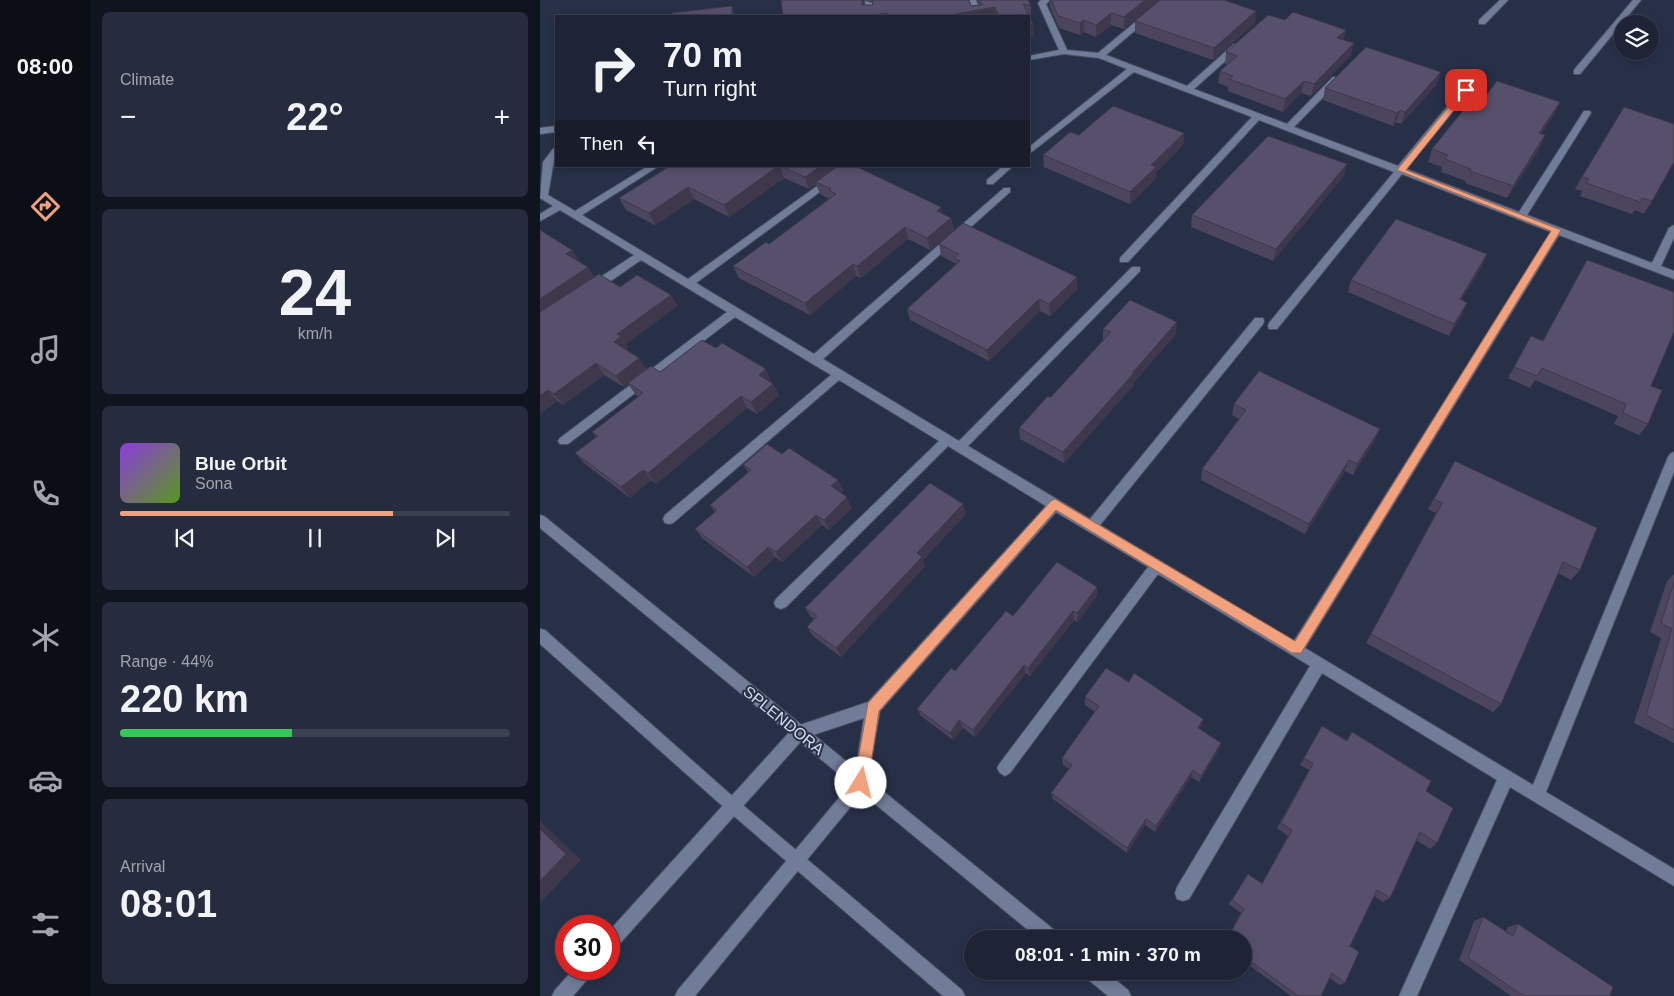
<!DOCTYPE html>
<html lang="en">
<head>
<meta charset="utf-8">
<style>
	body { margin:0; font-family:Helvetica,sans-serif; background:#262c3e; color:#f1f3f6; height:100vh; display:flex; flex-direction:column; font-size:19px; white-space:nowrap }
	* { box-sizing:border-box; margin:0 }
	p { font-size:16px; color:#a1a4ad }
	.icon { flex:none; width:28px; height:28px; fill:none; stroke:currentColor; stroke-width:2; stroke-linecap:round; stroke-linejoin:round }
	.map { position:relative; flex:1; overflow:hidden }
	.side { display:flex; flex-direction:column; gap:12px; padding:12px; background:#10141e; width:450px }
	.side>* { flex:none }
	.guide { position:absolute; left:15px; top:15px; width:475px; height:152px; border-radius:0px; box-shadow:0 2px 8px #0003,0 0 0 1px #3c4151; background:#1e2436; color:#f1f3f6; overflow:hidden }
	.tools { position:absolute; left:1074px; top:15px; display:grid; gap:10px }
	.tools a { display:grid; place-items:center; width:45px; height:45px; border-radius:50%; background:#1e2436; box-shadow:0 2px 8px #0003,0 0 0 1px #3c4151; font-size:25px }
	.speed { position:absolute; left:15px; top:915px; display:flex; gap:10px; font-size:25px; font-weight:700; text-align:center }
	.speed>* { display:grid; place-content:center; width:65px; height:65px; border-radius:50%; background:#1e2436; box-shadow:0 2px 8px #0003,0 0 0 1px #3c4151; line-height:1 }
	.speed .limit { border:8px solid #d22; background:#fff; color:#111 }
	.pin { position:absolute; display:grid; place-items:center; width:42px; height:42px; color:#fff; margin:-21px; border-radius:10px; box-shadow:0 2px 8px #0006 }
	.me { position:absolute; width:55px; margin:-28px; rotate:9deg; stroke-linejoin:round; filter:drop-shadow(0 0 4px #0008) }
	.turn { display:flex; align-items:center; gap:18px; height:105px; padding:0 25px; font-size:22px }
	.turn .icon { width:65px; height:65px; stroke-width:2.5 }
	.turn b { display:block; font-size:35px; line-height:42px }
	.then { display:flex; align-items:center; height:48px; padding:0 25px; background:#0003; gap:10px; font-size:19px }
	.big { font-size:38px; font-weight:700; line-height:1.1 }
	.side .widget { flex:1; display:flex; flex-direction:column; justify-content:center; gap:8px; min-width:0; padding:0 18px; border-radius:8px; background:#262c3e }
	.side .dial { align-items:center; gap:0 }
	.dial b { font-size:65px; line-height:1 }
	.song { display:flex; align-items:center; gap:15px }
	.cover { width:60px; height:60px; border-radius:8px; background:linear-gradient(135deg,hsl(270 70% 55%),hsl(90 70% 35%)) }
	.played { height:5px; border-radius:2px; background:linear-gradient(90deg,#f1a17d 70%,#3c4151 70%) }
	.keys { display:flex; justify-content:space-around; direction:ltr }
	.heat { display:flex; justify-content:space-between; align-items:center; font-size:28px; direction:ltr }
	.charge { height:8px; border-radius:4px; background:linear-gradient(90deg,#34c759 44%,#3c4151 0) }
	.trip { position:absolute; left:424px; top:930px; width:288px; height:50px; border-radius:25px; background:#1e2436; box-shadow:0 2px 8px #0003,0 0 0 1px #3c4151; font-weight:700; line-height:50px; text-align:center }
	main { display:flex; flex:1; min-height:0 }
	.tab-bar { display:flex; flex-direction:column; width:90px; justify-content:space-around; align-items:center; background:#0c0e16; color:#a1a4ad }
	.tab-bar .icon { width:35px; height:35px }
	.tab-bar .current { color:#f1a17d }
	.tab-bar b { font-size:22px; color:#f1f3f6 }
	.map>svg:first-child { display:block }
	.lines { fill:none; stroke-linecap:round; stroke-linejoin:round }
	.service-casing { stroke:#474e63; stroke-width:2 }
	.minor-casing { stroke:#474e63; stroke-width:2 }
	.tertiary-casing { stroke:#474e63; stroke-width:2 }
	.service { fill:#717c98; fill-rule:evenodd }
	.minor { fill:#717c98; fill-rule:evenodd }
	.tertiary { fill:#717c98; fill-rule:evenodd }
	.wall { fill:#4b455d }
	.shaded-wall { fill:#3d384c }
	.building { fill:#57506c; stroke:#3d384c }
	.route { fill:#f1a17d; stroke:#9d6951 }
	.labels { text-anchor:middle; stroke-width:4; stroke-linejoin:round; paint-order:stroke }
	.street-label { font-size:16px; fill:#d4daea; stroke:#283048 }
</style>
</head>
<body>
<main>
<nav class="tab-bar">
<b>08:00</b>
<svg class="icon current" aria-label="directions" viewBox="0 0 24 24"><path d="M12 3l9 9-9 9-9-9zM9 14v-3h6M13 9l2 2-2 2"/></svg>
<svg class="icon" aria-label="music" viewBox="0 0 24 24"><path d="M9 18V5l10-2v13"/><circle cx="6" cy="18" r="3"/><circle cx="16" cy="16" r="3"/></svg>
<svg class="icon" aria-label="phone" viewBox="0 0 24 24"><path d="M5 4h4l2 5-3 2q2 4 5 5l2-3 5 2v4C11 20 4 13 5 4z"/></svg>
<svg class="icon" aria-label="climate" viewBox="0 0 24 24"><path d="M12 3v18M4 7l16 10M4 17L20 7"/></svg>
<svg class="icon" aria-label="car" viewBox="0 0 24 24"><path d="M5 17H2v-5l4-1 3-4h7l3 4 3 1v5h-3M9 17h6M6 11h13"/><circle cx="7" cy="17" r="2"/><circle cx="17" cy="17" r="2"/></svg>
<svg class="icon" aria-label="filters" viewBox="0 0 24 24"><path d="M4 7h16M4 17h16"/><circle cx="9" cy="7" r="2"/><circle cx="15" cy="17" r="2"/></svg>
</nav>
<section class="side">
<div class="widget"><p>Climate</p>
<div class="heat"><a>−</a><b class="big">22°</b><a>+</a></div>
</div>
<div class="widget dial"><b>24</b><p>km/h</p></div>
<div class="widget">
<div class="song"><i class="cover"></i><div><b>Blue Orbit</b><p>Sona</p></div></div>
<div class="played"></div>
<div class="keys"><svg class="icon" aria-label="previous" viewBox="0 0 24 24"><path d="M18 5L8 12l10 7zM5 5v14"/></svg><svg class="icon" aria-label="pause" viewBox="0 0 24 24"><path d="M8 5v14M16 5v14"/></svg><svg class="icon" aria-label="next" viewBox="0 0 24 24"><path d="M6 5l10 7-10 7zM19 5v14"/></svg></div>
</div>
<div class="widget"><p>Range · 44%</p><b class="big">220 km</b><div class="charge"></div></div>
<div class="widget"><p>Arrival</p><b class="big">08:01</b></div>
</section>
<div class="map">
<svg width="1134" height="996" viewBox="0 0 1134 996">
	<rect width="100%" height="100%" fill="#283048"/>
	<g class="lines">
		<defs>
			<g id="service">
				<polygon points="960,0 968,0 945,24 939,24 939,20"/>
				<polygon points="1093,0 1101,0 1040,74 1034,74 1034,70"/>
			</g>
			<g id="minor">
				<polygon points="428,0 436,0 442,16 434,16"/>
				<polygon points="501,0 510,0 506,4 527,50 558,53 622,0 631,0 566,55 647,86 694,44 700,44 700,48 654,89 747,124 793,77 799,77 799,81 754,127 858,166 934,74 940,74 940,78 866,169 979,212 1044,111 1050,111 1051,113 987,215 1112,263 1129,228 1134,225 1134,238 1121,266 1134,271 1134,279 1019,235 765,648 993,785 1128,457 1130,454 1134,452 1134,472 1006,792 1134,869 1134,886 970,787 877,996 859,996 957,780 782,673 649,899 643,901 637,899 635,893 637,887 770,666 618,574 470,773 465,776 460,773 457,768 460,763 608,567 516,512 340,711 326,788 155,996 135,996 138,990 314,780 324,718 264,738 75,949 69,951 69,931 254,727 328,702 506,506 408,446 246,607 241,609 236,607 234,603 236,599 399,441 299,380 133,523 129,524 125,523 123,519 125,515 291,375 195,317 28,444 20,444 18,441 20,438 187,312 101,260 58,290 50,290 50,284 94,255 20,210 0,221 0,214 13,206 0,198 3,162 13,149 16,148 8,195 35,211 108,166 119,166 42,215 148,279 305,166 315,166 156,283 274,354 464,188 470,188 470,192 283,359 419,441 592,267 600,267 600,271 428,446 550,519 715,318 723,318 724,321 723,324 560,525 754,641 1011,232 862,174 737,329 729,329 728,326 729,323 854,172 719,120 588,262 580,262 580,258 712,117 594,72 489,154 489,147 587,69 559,58 524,54 489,60 489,56 519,50 498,3"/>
				<polygon points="325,1 332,3 334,16 326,16"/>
				<polygon points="16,126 16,132 0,134 0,128"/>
				<polygon points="463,166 473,166 453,184 447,184 447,180"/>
				<polygon points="34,969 54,969 51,975 33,996 12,996 15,990"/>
			</g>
			<g id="tertiary">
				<polygon points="0,515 4,516 518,933 520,939 499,939 0,528"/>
				<polygon points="0,629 5,630 198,801 422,990 425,996 403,996 188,811 0,644"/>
				<polygon points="543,971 565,971 588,990 591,996 568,996 545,977"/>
			</g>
		</defs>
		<!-- service casing -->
		<use href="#service" class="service-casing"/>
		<!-- minor casing -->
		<use href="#minor" class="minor-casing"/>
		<!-- tertiary casing -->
		<use href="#tertiary" class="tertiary-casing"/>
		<!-- service -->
		<use href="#service" class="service"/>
		<!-- minor -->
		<use href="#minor" class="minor"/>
		<!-- tertiary -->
		<use href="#tertiary" class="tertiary"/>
	</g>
	<!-- wall -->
	<g class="wall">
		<polygon points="241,0 324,0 324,5 333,5 332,2 325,0 429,0 431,6 439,5 438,0 488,0 491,6 491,18 490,18 493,24 494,36 489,37 489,16 243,16"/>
		<polygon points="509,0 619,0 584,29 571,25 556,37 544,32 540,35 519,28 510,7"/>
		<polygon points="595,21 715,23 673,60 595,33"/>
		<polygon points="804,40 811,55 771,96 761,93 743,112 688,91 688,87 678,83 680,71 687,65 685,64 686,52"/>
		<polygon points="897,84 861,124 856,122 853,126 783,100 785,88"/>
		<polygon points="1020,102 1014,114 1001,134 1000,148 967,198 925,183 926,181 901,172 902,167 888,162 892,149 934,111"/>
		<polygon points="644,133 643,145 616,172 615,179 590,204 504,167 503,155 539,135"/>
		<polygon points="130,166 297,166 411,218 414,230 390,250 368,239 321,278 316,276 270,315 199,278 193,266 229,244 289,199 280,194 276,184 269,189 244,178 189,217 154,199 115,225 86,210 79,198"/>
		<polygon points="804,176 733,261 651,227 652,215"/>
		<polygon points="1042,177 1112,201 1104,214 1095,210 1092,214 1040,196 1042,191 1035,189"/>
		<polygon points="0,230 40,262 39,262 48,267 54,277 80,287 131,295 137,306 86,344 88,348 86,350 107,369 120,372 231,381 230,382 233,384 239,395 217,414 207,408 116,484 111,480 90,498 45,464 35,453 56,437 52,432 99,397 96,395 88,384 84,387 64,375 23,405 17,401 0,414"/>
		<polygon points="399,244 537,289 510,316 500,311 449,361 370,320 367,309 416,264 415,263 401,256"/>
		<polygon points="1047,260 1111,386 1108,424 1099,435 1074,424 1078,416 995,380 990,388 968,378 991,336 1003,341"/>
		<polygon points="942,266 921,300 922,314 909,336 808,292 811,280"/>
		<polygon points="563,329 636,334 594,382 594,385 524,463 480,439 479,428 510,398 563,340"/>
		<polygon points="694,404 835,440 813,475 805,471 765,534 661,480 662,469 699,419 692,415"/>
		<polygon points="242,454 303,490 301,493 312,508 289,530 282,525 242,562 235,557 214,577 163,539 155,529 175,512 170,505 208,472 203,465"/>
		<polygon points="915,461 1040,570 1031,580 1018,573 961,704 953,712 826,643 896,513 888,509"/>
		<polygon points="426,514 383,560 385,566 301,657 273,636 267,627 274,619 271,617 265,608"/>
		<polygon points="1134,574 1134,743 1094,723 1121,638 1110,632 1127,581"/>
		<polygon points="557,596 537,622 534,620 490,676 486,673 435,737 423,728 413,740 381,716 377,709 415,671 473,616"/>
		<polygon points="589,682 663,719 661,726 659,729 681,743 678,751 659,782 651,777 615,832 605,825 587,853 513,799 511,793 529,769 523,765 522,758 555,712 545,705 545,697"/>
		<polygon points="812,732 886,791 897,843 890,849 876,840 850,898 843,902 834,896 810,946 805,983 799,985 790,978 781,996 751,996 702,960 702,939 686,939 701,913 689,904 708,874 722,883 748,836 737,828 769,770 760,765 778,733 806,741"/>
		<polygon points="943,917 966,931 968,927 978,924 1070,996 971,996 919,960 934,921"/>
	</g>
	<!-- shaded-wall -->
	<g class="shaded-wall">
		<polygon points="322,0 324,0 325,16 322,5"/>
		<polygon points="605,0 619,0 584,29 584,17"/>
		<polygon points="192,6 195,16 192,16"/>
		<polygon points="455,7 456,16 405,16"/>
		<polygon points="716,11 715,23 673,60 674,48"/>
		<polygon points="347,13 348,16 328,16"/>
		<polygon points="571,13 571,25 556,37 556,25"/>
		<polygon points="544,20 544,32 540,35 540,23"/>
		<polygon points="493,24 494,36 489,37 489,25"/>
		<polygon points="806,30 803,42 797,38"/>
		<polygon points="814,43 811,55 771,96 774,84"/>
		<polygon points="901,72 897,84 861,124 865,112"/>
		<polygon points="764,81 761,93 743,112 745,99"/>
		<polygon points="1020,102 1014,114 993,145 999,133"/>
		<polygon points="860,110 856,122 853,126 857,113"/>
		<polygon points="644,133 643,145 616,172 615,179 590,204 590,192 611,165"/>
		<polygon points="1005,135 1000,148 967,198 973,186"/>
		<polygon points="807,164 804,176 733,261 736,249"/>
		<polygon points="238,166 240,166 244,178 189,217 184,205"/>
		<polygon points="281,166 297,166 276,182 276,184 269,189 265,177"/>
		<polygon points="148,187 154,199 115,225 109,213"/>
		<polygon points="401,207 404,219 397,211"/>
		<polygon points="411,218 414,230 390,250 387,238"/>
		<polygon points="365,227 368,239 321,278 317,266"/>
		<polygon points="32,250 40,262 34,266 26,254"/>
		<polygon points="947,254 942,266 914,311 920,299"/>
		<polygon points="313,264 316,276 270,315 265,303"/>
		<polygon points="48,267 55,279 0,317 0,299"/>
		<polygon points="537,277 537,289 510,316 509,304"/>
		<polygon points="131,295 137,306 86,344 88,348 81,353 74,342 77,334"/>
		<polygon points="499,299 500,311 449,361 447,350"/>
		<polygon points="927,303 922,314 909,336 914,324"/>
		<polygon points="637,322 636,334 594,382 594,385 524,463 523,452"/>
		<polygon points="99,358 107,370 84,387 76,376"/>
		<polygon points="56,363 64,375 23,405 14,394"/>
		<polygon points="226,369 231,381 224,386 219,375"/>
		<polygon points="233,384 239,395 217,414 211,402"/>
		<polygon points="8,390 17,401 0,414 0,396"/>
		<polygon points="201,396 207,408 116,484 108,473"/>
		<polygon points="840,429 835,440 813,475 817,464"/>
		<polygon points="809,460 805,471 765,534 769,524"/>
		<polygon points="103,470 111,480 90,498 81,487"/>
		<polygon points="298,480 303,490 296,497 291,486"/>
		<polygon points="307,497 312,508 289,530 284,520"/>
		<polygon points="423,504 426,514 383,560 385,566 301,657 296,648 377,553"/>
		<polygon points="276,515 282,525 242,562 236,552"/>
		<polygon points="228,547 235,557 214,577 207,567"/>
		<polygon points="557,587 557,596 537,622 537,613"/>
		<polygon points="533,611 534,620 490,676 488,668"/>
		<polygon points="484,665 486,673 435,737 433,730"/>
		<polygon points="663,719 661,726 656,736 658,728"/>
		<polygon points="419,720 423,728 413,740 410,733"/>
		<polygon points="681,743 678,751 659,782 661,776"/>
		<polygon points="653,770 651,777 615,832 616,826"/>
		<polygon points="606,819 605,825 587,853 587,848"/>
		<polygon points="0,821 41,860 0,903"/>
	</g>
	<!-- building -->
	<g class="building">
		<polygon points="241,0 322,0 322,5 333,5 332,0 429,0 431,6 442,5 440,0 488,0 491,6 483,4 493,24 489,25 489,16 459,16 455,7 405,16 348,16 347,13 328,16 243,16"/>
		<polygon points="511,0 605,0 584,17 571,13 556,25 544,20 540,23 518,16"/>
		<polygon points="620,0 684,0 716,11 674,48 595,21"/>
		<polygon points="192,6 192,16 132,16 132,13"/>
		<polygon points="753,12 806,30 797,38 814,43 774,84 764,81 745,99 689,79 693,76 680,71 697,56 686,52 728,15 745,20"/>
		<polygon points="826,47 901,72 865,112 860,110 857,113 785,88"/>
		<polygon points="957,81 1020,102 999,133 1005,135 973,186 930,171 931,169 905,159 908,155 892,149 925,108 934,111"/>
		<polygon points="573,106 644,133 611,165 616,167 590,192 503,155 530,132 539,135"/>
		<polygon points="1084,107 1134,124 1134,162 1112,201 1102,198 1100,202 1046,183 1049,179 1042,177"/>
		<polygon points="728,136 807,164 736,249 652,215"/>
		<polygon points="130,166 238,166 184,205 148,187 109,213 79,198"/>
		<polygon points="241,166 281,166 265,177"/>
		<polygon points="298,166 315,166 401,207 397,211 411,218 387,238 365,227 317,266 313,264 265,303 193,266 226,242 229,244 296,194 289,190 291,189 276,182"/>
		<polygon points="856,219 947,254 920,299 927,303 914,324 811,280"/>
		<polygon points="423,223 537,277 509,304 499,299 447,350 367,309 420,261 414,258 419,254 399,244"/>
		<polygon points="0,230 32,250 26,254 48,267 0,299"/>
		<polygon points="1047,260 1134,292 1134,332 1111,386 1122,390 1108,424 1083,413 1086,404 1002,368 997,376 974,367 991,336 1003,341"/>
		<polygon points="59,274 80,287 97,275 131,295 77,334 81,336 74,342 99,358 76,376 56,363 14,394 8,390 0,396 0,312"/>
		<polygon points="590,300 637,322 592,373 594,373 523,452 479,428 508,396 510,398 571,332 563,329"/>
		<polygon points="162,340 176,348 182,343 226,369 219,375 233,384 211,402 201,396 108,473 103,470 81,487 35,453 58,436 52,432 103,393 88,383 111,366 120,372"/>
		<polygon points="719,371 840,429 817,464 809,460 769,524 662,469 706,410 694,404"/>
		<polygon points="227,444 242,454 249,448 298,480 291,486 307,497 284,520 276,515 236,552 228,547 207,567 155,529 177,510 170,505 211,470 203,465"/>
		<polygon points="915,461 1057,528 1040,570 1023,562 961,704 831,634 902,503 894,499"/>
		<polygon points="390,483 423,504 377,553 382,557 296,648 267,627 277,616 265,608"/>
		<polygon points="517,562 557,587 537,613 533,611 488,668 484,665 433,730 419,720 410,733 377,709 411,668 415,671 466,611 473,616"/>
		<polygon points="1134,582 1134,730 1106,715 1132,629 1121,623"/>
		<polygon points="566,668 589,682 594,673 663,719 658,728 681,743 661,776 653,770 616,826 606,819 587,848 511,793 532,765 522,758 559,706 545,697"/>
		<polygon points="782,726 807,741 812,732 838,748 891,781 886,791 913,808 897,843 880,832 850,898 837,890 810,946 819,952 805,983 792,973 781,996 758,996 702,955 702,939 687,939 704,909 692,900 708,874 722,884 752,830 741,823 773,764 764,758"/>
		<polygon points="0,829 26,854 0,881"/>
		<polygon points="943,917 973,936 978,924 1073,987 1070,996 984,996 928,958"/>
	</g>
	<!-- route -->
	<polygon class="route" points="924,88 930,90 866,170 1021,230 761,653 752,653 516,510 339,711 328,783 326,788 321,790 316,788 314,783 328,703 511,501 515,499 755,641 1011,231 857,170"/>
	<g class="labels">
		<!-- street labels -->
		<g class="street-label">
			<text transform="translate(244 720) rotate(39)" y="6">SPLENDORA</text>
		</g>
	</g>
</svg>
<div class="tools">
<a><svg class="icon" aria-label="layers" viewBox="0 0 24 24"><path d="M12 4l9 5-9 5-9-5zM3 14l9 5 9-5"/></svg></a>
</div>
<div class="speed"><div class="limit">30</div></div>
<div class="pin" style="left:926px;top:90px;background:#d93025"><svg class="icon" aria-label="arrive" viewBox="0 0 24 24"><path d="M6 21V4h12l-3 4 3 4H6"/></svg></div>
<svg class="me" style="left:321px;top:783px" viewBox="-20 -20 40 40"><circle r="19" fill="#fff"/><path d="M0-13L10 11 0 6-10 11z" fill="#f1a17d"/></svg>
<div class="trip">08:01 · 1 min · 370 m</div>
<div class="guide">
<div class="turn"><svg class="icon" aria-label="right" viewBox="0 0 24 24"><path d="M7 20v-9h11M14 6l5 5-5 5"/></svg><div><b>70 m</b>Turn right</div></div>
<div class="then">Then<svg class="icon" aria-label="left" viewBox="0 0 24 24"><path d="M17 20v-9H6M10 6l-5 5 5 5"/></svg></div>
</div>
</div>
</main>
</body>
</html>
